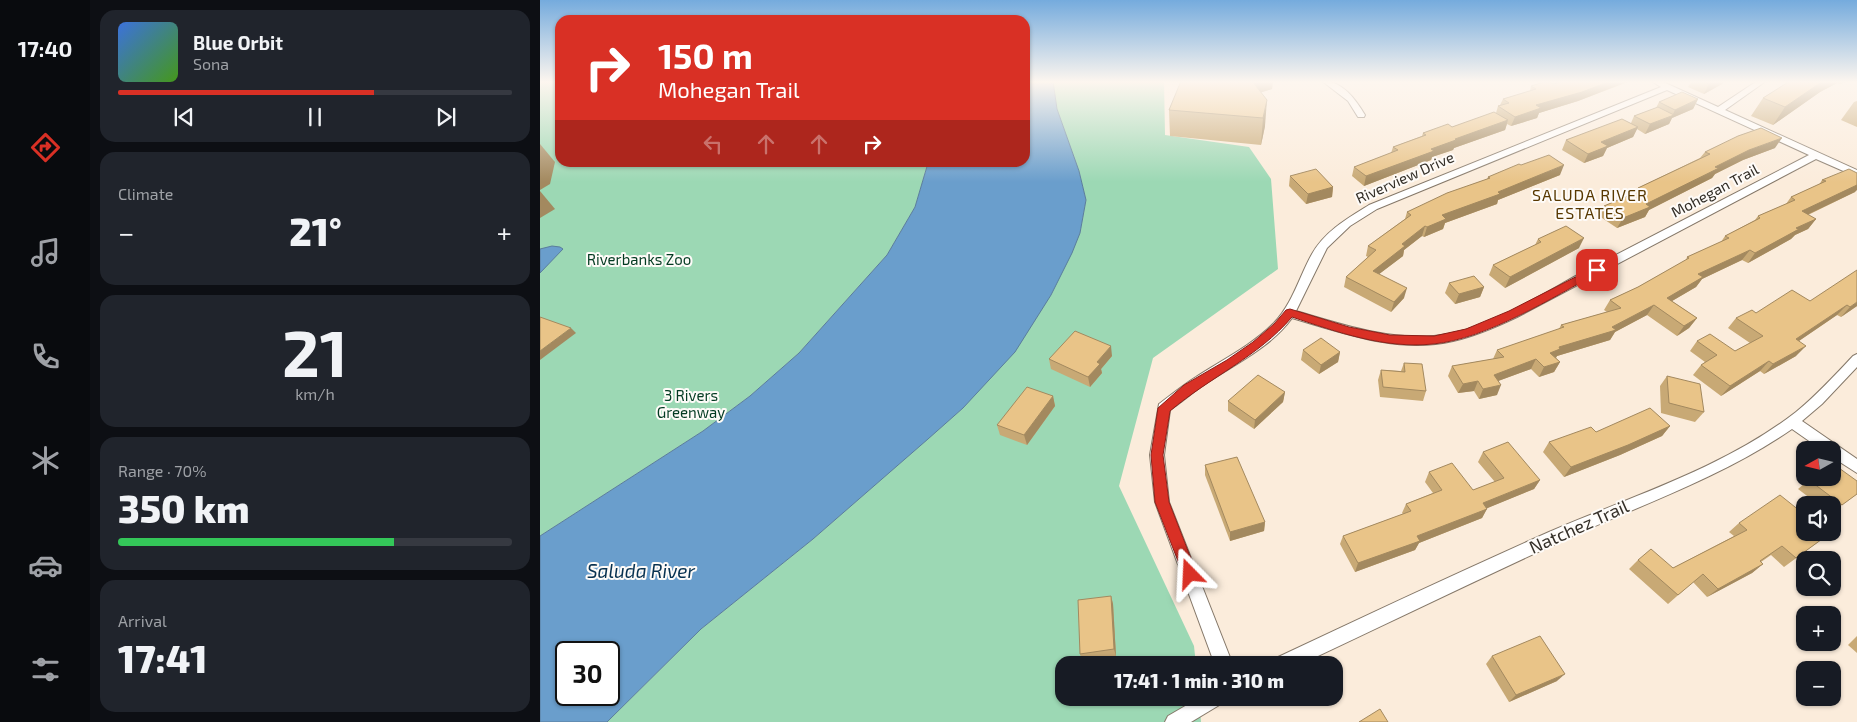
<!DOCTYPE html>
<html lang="en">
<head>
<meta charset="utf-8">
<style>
	body { margin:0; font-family:"Exo 2",sans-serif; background:#20242c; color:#f1f3f6; height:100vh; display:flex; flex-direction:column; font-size:19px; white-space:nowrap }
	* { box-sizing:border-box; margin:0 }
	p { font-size:16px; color:#9ea1a6 }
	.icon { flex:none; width:28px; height:28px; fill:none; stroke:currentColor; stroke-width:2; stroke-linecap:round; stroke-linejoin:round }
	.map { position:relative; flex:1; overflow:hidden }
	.drawer { display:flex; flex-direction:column; gap:10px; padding:10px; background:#0d0f14; width:450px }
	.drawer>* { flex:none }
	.banner { position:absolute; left:15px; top:15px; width:475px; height:152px; border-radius:15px; box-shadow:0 1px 4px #0004; background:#d93025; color:#fff; overflow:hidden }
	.needle { width:32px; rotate:262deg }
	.controls { position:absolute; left:1256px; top:441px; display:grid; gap:10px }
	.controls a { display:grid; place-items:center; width:45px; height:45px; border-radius:10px; background:#171b24; box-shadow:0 1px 4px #0004; font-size:25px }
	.speed { position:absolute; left:15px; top:641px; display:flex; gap:10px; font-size:25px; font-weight:700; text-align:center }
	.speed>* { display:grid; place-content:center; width:65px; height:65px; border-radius:50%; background:#171b24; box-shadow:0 1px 4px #0004; line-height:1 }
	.speed .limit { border:2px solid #111; border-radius:8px; background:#fff; color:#111 }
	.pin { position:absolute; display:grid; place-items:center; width:42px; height:42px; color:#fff; margin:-21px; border-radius:10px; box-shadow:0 2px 8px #0006 }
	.me { position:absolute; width:55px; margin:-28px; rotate:339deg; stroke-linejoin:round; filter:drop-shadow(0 0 4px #0008) }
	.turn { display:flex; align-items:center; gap:18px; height:105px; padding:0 20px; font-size:22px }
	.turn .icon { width:65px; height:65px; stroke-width:2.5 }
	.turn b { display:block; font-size:35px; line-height:42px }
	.lanes { display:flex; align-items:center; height:48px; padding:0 20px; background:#0003; justify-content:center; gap:25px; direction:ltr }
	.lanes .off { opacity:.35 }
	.big { font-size:38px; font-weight:800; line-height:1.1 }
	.drawer .tile { flex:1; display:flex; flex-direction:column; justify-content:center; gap:8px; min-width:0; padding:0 18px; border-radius:15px; background:#20242c }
	.drawer .dial { align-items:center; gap:0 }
	.dial b { font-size:65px; line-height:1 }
	.song { display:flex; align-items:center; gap:15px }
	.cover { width:60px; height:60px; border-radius:8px; background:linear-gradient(135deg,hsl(220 70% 55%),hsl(100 70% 35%)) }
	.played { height:5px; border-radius:2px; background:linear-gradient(90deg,#d93025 65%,#363941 65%) }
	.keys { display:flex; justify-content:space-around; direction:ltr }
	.heat { display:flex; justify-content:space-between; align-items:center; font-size:28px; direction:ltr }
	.charge { height:8px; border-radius:4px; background:linear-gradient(90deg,#34c759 70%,#363941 0) }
	.trip { position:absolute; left:515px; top:656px; width:288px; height:50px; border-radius:15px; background:#171b24; box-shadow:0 1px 4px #0004; font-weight:800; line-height:50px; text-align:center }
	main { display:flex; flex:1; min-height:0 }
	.menu { display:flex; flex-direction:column; width:90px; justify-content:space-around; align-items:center; background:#090b0e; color:#9ea1a6 }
	.menu .icon { width:35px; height:35px }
	.menu .active { color:#d93025 }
	.menu b { font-size:22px; color:#f1f3f6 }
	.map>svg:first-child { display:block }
	.green { fill:#9cd8b4 }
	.water { fill:#6a9ecc; stroke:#5a7d9b; fill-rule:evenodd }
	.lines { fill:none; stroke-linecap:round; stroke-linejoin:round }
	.street-casing { stroke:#857869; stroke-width:2 }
	.street { fill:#fff; fill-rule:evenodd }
	.wall { fill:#c8a975 }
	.shaded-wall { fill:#a3895f }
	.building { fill:#e9c488; stroke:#a3895f }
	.route { fill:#d93025; stroke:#8d1f18 }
	.labels { text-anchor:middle; stroke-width:4; stroke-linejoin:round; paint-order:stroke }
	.street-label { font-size:15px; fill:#342f28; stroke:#fefbf8 }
	.park-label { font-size:15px; fill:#033b22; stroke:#fefbf8 }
	.neighbourhood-label { font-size:16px; letter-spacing:1px; fill:#583800; stroke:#fefbf8 }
	.near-street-label { font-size:18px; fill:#342f28; stroke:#fefbf8 }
	.near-water-label { font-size:19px; font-style:italic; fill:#073150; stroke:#fefbf8 }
</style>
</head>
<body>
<main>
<nav class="menu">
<b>17:40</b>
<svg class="icon active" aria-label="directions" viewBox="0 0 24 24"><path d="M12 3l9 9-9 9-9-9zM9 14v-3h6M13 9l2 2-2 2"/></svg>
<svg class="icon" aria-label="music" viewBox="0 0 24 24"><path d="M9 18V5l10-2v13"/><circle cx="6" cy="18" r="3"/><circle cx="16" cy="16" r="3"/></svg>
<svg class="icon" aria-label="phone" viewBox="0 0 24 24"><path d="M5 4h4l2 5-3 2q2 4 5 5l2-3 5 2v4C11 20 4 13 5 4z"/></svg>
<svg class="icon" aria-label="climate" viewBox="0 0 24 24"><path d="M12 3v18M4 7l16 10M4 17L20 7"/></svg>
<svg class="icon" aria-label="car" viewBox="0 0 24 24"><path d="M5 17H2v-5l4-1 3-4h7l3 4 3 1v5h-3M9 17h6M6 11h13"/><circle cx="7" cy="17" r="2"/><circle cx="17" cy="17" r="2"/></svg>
<svg class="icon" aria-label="filters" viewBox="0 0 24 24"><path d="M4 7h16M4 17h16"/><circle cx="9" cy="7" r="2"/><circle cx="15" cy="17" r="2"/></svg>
</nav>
<section class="drawer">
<div class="tile">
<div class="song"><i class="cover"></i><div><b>Blue Orbit</b><p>Sona</p></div></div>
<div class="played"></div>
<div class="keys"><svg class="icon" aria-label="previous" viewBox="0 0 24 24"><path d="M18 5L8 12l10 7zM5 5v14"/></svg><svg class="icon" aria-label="pause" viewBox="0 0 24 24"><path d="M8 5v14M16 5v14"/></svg><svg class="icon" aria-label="next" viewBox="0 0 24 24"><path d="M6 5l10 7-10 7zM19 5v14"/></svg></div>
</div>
<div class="tile"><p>Climate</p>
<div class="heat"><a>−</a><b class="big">21°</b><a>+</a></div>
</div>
<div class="tile dial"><b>21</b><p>km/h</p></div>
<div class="tile"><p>Range · 70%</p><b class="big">350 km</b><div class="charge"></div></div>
<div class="tile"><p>Arrival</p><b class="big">17:41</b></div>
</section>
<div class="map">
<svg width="1317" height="722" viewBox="0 0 1317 722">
	<rect width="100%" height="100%" fill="#fbecdb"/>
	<!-- green -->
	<g class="green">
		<polygon points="0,81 20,81 20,162 388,163 375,207 347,255 259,353 210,396 163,431 0,536"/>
		<polygon points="513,81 624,81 625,135 709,147 731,179 738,269 613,358 579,486 654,646 656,665 524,665 524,698 659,698 661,722 67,722 161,629 273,539 423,408 511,295 540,233 546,200 539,171 517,109"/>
	</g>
	<!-- water -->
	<g class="water">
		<path d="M 485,81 L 513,81 L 517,109 L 539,171 L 546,200 L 540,233 L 532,253 L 511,295 L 475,352 L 423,408 L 388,439 L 273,539 L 161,629 L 67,722 L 0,722 L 0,536 L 163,431 L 210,396 L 259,353 L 347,255 L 375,207 L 388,163 L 485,162 ZM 26,652 L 69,652 L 69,695 L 26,695 Z"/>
		<polygon points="12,246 20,247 23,249 0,273 0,249"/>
	</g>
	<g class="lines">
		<defs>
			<g id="street">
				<path d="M 782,81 C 802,80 816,100 825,115 L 824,117 L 818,117 L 808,101 Z"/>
				<path d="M 1111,81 L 1121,81 L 1178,107 L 1217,81 L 1226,81 L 1185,110 L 1317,170 L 1317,177 L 1276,159 L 977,317 C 956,327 935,336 913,341 C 859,354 803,333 752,318 C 730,348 695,364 665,384 C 653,392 642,402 630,410 L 624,455 L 629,502 L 693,665 L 675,665 L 615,502 L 610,455 L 619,404 C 631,395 643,385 656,377 C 682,360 711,346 734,323 C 753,303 759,277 772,254 C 785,231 808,218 829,205 L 1121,87 ZM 1127,90 L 1269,155 C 1194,194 1118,233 1043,272 C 997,297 947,331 894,336 C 847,340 800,324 756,311 L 787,248 L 810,226 L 837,209 Z"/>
				<path d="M 1317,354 L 1317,367 L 1282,404 L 1262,421 L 1317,459 L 1317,473 L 1292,457 L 1292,450 L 1282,450 L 1252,429 C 1187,474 1112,501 1039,533 C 945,576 852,621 759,665 L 731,665 L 734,659 C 825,616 917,573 1009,532 C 1092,496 1184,468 1256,412 C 1277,395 1295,375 1313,356 Z"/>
				<polygon points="659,698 684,698 681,704 651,722 625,722 628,716"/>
			</g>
		</defs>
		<!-- street casing -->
		<use href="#street" class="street-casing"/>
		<!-- street -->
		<use href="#street" class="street"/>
	</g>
	<!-- wall -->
	<g class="wall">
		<polygon points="667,81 733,81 732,89 721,92 725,126 721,145 630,136 629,110"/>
		<polygon points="1152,81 1184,81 1182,84 1164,94 1148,87"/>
		<polygon points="1250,81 1309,81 1300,84 1297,83 1280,92 1233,125 1211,116 1223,98"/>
		<polygon points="1088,82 1038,101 999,113 997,118 971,126 967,124 965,130 914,148 913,150 892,157 891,160 824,186 812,176 814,167 851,153 853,147 882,136 883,133 912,127 956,113 958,106 960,105 963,99 990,91 991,86 1014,84"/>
		<polygon points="1158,99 1153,109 1132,118 1129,124 1105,134 1097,129 1093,137 1067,148 1063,156 1044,163 1022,150 1026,140 1091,123 1094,116 1116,108 1119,102"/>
		<polygon points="1317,101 1317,127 1301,120 1314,102"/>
		<polygon points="1235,148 1203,160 1175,174 1172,178 1109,210 1105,217 1077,228 1059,216 1064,206 1096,193 1098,188 1160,158 1165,152"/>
		<polygon points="981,165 1020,175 958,200 957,204 905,223 903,229 884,237 882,236 864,250 863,256 839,274 864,298 851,312 804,287 806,277 828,257 826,256 828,246 865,219 867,212 947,179 948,177"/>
		<polygon points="750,176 793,187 792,197 766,204 749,186"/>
		<polygon points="1282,180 1315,192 1268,215 1276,219 1268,229 1255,235 1251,239 1208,263 1202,260 1162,279 1156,287 1132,301 1157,318 1149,328 1137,336 1107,315 1075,332 1070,340 1017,356 1016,358 1020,362 1014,372 999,377 991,369 958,381 957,395 939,399 934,391 918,393 908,376 912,366 953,359 957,350 1019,329 1021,325 1067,312 1064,310 1070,300 1098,287 1146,260 1147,257 1181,242 1185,236 1215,220 1218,216 1246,204 1251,197 1279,185"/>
		<polygon points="998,239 1039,248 965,288 949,275 953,265 995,245"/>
		<polygon points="909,283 944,287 940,297 915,304 905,293"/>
		<polygon points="1270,301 1317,306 1301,317 1297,315 1259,341 1256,356 1224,374 1220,371 1181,396 1153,375 1161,365 1165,362 1150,351 1157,341 1195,351 1210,343 1188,328 1196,318"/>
		<polygon points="763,350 800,352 798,362 779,374 761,360"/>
		<polygon points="572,356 561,369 562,373 550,387 511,369 509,359"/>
		<polygon points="864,363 886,391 883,401 840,397 838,380 841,370 861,371"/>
		<polygon points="1127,376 1164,412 1155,422 1121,413 1120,386"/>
		<polygon points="745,392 743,402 714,429 688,411 688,401"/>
		<polygon points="513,396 515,406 487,445 460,435 457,425"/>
		<polygon points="1130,426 1122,436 1080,455 1024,477 1003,452 1009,442 1056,432"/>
		<polygon points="943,452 1000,480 994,489 947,508 942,518 879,543 875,550 815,572 800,544 803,536 863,514 862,513 866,504 893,493 885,482 889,472 933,490 955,482 938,462"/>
		<polygon points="665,465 725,522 724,531 690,541 665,475"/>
		<polygon points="1271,478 1317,494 1292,512 1292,505 1279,505 1258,489"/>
		<polygon points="1199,523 1289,534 1244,567 1231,555 1221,562 1223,564 1212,573 1167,597 1153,582 1128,604 1089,569 1098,560 1133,568 1194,536 1189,532"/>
		<polygon points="571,596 573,604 576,656 542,661 540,654"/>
		<polygon points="1317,636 1317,653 1308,645"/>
		<polygon points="952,656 1017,681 969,702 946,664"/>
	</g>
	<!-- shaded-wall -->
	<g class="shaded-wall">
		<polygon points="711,81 733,81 732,89 710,96"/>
		<polygon points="1071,81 1089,81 1038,101 999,113 997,118 971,126 975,117 996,105"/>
		<polygon points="1175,81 1184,81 1182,84 1164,94 1169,84"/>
		<polygon points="1283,81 1299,81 1297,83 1280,92 1233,125 1245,107"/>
		<polygon points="1302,81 1309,81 1300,84"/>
		<polygon points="1158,99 1153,109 1132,118 1129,124 1105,134 1110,124 1132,116 1135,110"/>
		<polygon points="727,100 725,126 721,145 723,118"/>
		<polygon points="968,120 965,130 914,148 913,150 892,157 891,160 824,186 826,176 915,139"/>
		<polygon points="1098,127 1093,137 1067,148 1063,156 1044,163 1048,154 1061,142"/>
		<polygon points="1242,138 1235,148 1203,160 1175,174 1172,178 1109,210 1105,217 1077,228 1083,218 1106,204 1175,167 1209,150"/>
		<polygon points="0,144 15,162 10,184 0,190"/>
		<polygon points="1024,165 1020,175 958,200 957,204 905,223 903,229 884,237 887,227 902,215"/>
		<polygon points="1317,182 1317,190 1315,192 1254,221 1262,211"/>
		<polygon points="793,187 792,197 766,204 768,194"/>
		<polygon points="0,191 15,209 0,218"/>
		<polygon points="1276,219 1268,229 1255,235 1251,239 1208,263 1215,253 1256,228"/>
		<polygon points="885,226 882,236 864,250 863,256 830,281 833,271 862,244"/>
		<polygon points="1044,238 1039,248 965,288 970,277"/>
		<polygon points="1210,250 1202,260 1162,279 1156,287 1120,308 1127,298 1158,274"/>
		<polygon points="944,287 940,297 915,304 919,294"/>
		<polygon points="867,288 864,298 851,312 854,302"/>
		<polygon points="1317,302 1317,306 1301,317 1310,307"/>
		<polygon points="1114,305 1107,315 1075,332 1070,340 1017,356 1015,359 1010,353 1019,347 1072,327"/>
		<polygon points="1307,305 1297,315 1247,349 1256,339"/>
		<polygon points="1157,318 1149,328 1137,336 1144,326"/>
		<polygon points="31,328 36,333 0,360 0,351"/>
		<polygon points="571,346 572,356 561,369 562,373 550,387 548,377 557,362"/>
		<polygon points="1266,346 1256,356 1224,374 1233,364"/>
		<polygon points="800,352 798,362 779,374 781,365"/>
		<polygon points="996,359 991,369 950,384 954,375"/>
		<polygon points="1229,361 1220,371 1181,396 1190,386"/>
		<polygon points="1020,362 1014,372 999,377 1004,367"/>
		<polygon points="938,381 934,391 918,393 923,384"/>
		<polygon points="961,385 957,395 939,399 943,389"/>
		<polygon points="745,392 743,402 714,429 715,420"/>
		<polygon points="513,396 515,406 487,445 484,435"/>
		<polygon points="1130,426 1122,436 1080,455 1024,477 1031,467"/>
		<polygon points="1000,480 994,489 938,512 943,503"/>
		<polygon points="947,509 942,518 879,543 875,550 815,572 818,563 877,536"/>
		<polygon points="725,522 724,531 690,541 690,532"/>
		<polygon points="1223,564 1212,573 1167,597 1178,589"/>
		<polygon points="571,596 573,604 576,656 574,649"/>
		<polygon points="1025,674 1017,681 969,702 976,695"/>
	</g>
	<!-- building -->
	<g class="building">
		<polygon points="641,81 712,81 727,100 723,118 629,110"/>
		<polygon points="1007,81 1014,84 1023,81 1071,81 1042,92 996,105 1001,108 975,117 958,106 969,103 963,99 996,89 991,86"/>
		<polygon points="1161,81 1175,81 1169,84"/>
		<polygon points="1250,81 1283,81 1245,107 1223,98"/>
		<polygon points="1142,92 1158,99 1135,110 1119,102"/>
		<polygon points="1118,107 1134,115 1110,124 1094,116"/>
		<polygon points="954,112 968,120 915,139 916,140 891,149 894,151 826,176 814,167 858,150 853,147 886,135 883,133 908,124 912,127"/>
		<polygon points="1082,119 1098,127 1061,142 1068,146 1048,154 1026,140"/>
		<polygon points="1221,128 1242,138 1209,150 1175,167 1179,168 1106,204 1110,207 1083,218 1064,206 1102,190 1098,188 1170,154 1165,152 1198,136"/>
		<polygon points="1009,155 1024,165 958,192 960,194 902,215 906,219 887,227 885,226 862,244 865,246 833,271 867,288 854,302 806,277 836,250 828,246 871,215 867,212 907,193 950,178 948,177 979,164 981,165"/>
		<polygon points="776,169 793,187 768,194 750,176"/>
		<polygon points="1309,169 1317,173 1317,185 1262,211 1276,219 1256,228 1259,229 1215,253 1210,250 1158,274 1163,277 1127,298 1157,318 1144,326 1114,305 1072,327 1076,330 1019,347 1020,349 1010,353 1020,362 1004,367 996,359 954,375 961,385 943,389 938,381 923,384 912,366 964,357 957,350 1024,327 1021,325 1081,308 1070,300 1098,287 1149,258 1147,257 1189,238 1185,236 1220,218 1218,216 1255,200 1251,197 1286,181 1282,180"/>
		<polygon points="1026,226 1044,238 970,277 953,265 1001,242 998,239"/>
		<polygon points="1317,270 1317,302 1310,307 1307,305 1256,339 1266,346 1233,364 1229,361 1190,386 1161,365 1177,355 1157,341 1170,334 1195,351 1223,336 1196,318 1212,310 1216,313 1252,290 1270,301"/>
		<polygon points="934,276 944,287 919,294 909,283"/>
		<polygon points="0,317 31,328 0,351"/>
		<polygon points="535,331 571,346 557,362 560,364 548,377 509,359"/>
		<polygon points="781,338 800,352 781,365 763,350"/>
		<polygon points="864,363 882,364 886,391 843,387 841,370 865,372"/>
		<polygon points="718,375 745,392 715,420 688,401"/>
		<polygon points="1127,376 1160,384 1164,412 1129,403"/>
		<polygon points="487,387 513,396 484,435 457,425"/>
		<polygon points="1110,408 1130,426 1088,445 1031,467 1009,442 1051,427 1056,432"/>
		<polygon points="968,442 1000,480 943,503 947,509 877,536 880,541 818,563 803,536 871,511 866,504 902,490 889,472 912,463 933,490 964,478 943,452"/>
		<polygon points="697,457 725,522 690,532 665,465"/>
		<polygon points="1292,463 1317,481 1317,494 1302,505 1269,480 1271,478 1292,478"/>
		<polygon points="1240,495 1265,515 1265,532 1287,532 1289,534 1256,558 1242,546 1220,561 1223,564 1178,589 1163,574 1138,595 1098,560 1111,549 1133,568 1207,530 1199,523"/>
		<polygon points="571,596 574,649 540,654 538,600"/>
		<polygon points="1000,636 1025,674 976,695 952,656"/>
		<polygon points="840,709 848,722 819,722"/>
	</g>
	<!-- sky -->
	<linearGradient id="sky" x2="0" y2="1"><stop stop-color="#75abdd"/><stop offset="0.45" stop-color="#fdf6ef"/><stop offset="1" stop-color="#fdf6ef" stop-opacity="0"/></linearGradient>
	<rect width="1317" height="182" fill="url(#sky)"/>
	<!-- route -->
	<path class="route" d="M 1057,266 L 1062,270 L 1060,272 C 1013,297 947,339 893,344 C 845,349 797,332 752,317 C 718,357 670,377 630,411 L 623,455 L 629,502 L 657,574 L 655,579 L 650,581 L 645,579 L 615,502 L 611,455 L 618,408 L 644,385 L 687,360 L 713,342 L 734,324 L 746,310 L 750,309 L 809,327 L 850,335 L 894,336 L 926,329 L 969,311 Z"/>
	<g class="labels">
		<!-- street labels -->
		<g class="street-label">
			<text transform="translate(865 178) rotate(-24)" y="5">Riverview Drive</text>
			<text transform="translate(1175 191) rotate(-28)" y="5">Mohegan Trail</text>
		</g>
		<!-- park labels -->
		<g class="park-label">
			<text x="99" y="265">Riverbanks Zoo</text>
			<text x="151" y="401">3 Rivers<tspan x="151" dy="17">Greenway</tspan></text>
		</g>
		<!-- neighbourhood labels -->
		<g class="neighbourhood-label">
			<text x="1050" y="201">SALUDA RIVER<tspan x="1050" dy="18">ESTATES</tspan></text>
		</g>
		<!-- near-street labels -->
		<g class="near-street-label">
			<text transform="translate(1039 527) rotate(-24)" y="6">Natchez Trail</text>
		</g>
		<!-- near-water labels -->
		<g class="near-water-label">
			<text x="101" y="578">Saluda River</text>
		</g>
	</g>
</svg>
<div class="controls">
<a><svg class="needle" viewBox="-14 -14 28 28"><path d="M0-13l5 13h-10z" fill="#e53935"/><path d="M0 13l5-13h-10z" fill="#9ea1a6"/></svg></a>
<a><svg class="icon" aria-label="sound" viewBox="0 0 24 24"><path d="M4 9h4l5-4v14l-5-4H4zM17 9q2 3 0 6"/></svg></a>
<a><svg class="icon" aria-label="search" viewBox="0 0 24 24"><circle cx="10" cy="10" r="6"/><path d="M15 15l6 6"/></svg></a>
<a>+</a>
<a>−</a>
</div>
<div class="speed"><div class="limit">30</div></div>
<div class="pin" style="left:1057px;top:270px;background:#d93025"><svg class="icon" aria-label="arrive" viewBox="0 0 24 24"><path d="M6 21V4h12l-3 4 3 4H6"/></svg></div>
<svg class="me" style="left:650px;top:574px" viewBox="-20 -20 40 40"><path d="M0-17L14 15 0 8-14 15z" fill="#d93025" stroke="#fff" stroke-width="4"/></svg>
<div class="trip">17:41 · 1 min · 310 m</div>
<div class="banner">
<div class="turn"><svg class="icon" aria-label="right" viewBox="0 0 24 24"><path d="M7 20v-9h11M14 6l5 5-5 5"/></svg><div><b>150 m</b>Mohegan Trail</div></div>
<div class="lanes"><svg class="icon off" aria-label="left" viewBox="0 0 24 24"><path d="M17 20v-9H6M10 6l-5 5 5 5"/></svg><svg class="icon off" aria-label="ahead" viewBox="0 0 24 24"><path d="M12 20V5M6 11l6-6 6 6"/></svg><svg class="icon off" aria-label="ahead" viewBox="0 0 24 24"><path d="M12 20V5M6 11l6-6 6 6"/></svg><svg class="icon" aria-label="right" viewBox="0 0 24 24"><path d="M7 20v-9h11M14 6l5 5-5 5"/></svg></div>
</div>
</div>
</main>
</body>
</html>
